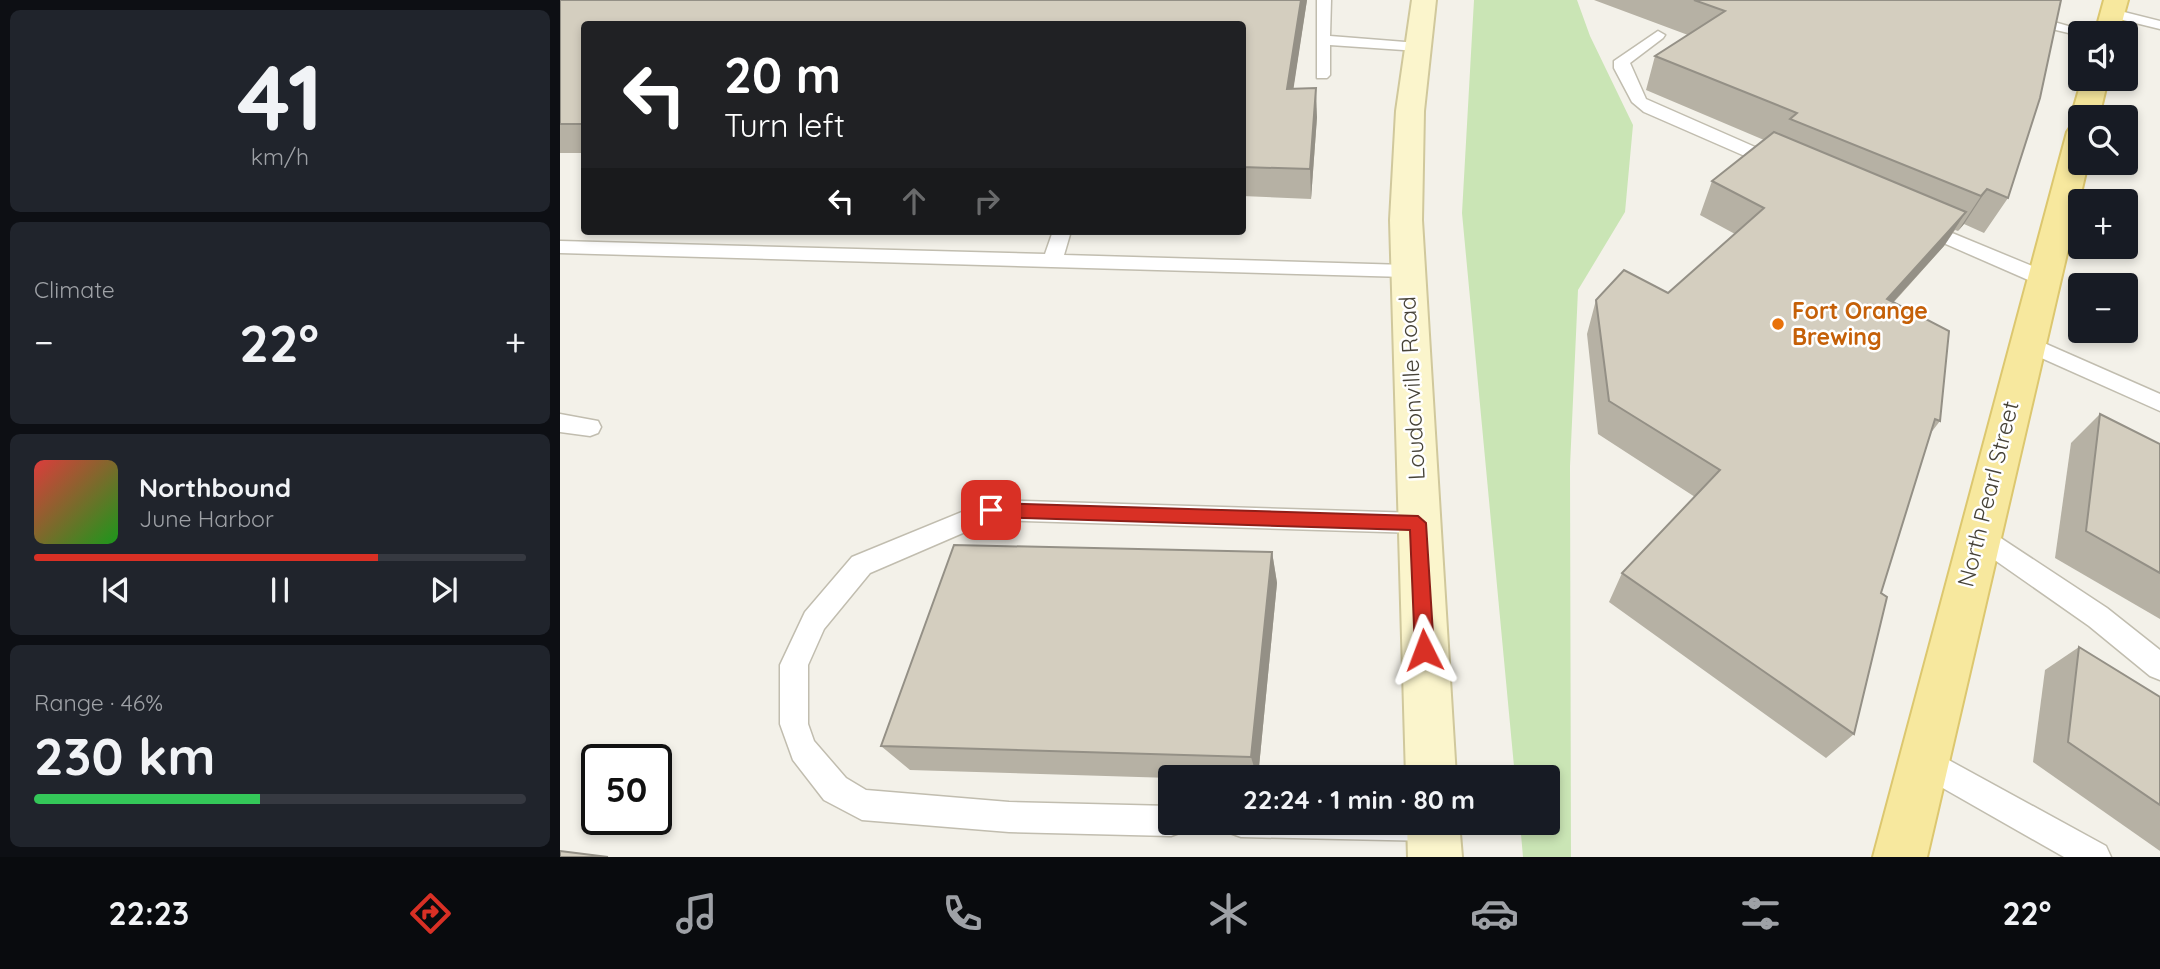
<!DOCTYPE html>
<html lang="en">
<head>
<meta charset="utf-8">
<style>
	body { margin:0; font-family:Quicksand,sans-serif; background:#20242c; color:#f1f3f6; height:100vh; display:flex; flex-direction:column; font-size:26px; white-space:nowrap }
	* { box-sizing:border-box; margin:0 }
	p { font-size:23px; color:#9ea1a6 }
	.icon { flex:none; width:38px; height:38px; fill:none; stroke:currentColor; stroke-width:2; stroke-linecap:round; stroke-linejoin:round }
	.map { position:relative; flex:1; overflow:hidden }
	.sheet { display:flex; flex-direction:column; gap:10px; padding:10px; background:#0d0f14; width:560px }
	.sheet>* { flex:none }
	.top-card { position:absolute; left:21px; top:21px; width:665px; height:214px; border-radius:7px; box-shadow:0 4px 10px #0003; background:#202124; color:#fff; overflow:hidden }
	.fabs { position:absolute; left:1508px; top:21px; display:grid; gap:14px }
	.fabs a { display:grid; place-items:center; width:70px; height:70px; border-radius:7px; background:#171b24; box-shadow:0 4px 10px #0003; font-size:35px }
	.speed { position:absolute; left:21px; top:744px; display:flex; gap:14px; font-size:35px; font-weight:700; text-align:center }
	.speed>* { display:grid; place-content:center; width:91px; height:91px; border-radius:50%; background:#171b24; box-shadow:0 4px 10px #0003; line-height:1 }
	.speed .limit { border:4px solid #111; border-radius:10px; background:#fff; color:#111 }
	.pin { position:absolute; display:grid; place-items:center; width:60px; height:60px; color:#fff; margin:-30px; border-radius:14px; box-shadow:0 4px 10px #0006 }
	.me { position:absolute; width:77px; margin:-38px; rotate:357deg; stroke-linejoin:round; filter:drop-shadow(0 0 5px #0008) }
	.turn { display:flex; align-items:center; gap:24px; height:147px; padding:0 28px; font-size:32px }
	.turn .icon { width:91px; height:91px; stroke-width:2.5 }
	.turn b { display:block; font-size:49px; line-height:60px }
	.lanes { display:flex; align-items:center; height:66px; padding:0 28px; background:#0003; justify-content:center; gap:35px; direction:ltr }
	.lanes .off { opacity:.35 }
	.big { font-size:52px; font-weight:700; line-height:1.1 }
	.sheet .card { flex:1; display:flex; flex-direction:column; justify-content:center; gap:10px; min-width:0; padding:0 24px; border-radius:10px; background:#20242c }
	.sheet .dial { align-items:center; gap:0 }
	.dial b { font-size:91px; line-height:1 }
	.song { display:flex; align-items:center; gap:21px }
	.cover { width:84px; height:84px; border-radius:10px; background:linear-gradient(135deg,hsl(0 70% 55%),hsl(120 70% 35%)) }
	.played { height:7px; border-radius:4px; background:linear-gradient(90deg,#d93025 70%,#363941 70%) }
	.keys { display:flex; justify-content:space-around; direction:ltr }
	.heat { display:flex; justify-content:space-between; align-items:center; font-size:38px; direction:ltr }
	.charge { height:10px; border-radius:5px; background:linear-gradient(90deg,#34c759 46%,#363941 0) }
	.trip { position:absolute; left:598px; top:765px; width:402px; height:70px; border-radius:7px; background:#171b24; box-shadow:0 4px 10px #0003; font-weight:700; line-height:70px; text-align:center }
	.menu { display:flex; height:112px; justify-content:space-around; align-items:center; background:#090b0e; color:#9ea1a6 }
	.menu .icon { width:49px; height:49px }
	.menu .active { color:#d93025 }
	.menu b { font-size:32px; color:#f1f3f6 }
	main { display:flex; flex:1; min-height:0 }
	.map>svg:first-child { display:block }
	.green { fill:#cae5b5 }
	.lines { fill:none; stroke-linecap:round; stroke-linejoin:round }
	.service-casing { stroke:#c1bdaf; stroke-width:3 }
	.secondary-casing { stroke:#d0c89c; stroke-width:4 }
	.primary-casing { stroke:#dcc76f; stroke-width:4 }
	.service { fill:#fff; fill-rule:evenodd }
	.secondary { fill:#fbf5cc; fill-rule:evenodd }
	.primary { fill:#f7e89e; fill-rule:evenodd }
	.wall { fill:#b6b1a4 }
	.shaded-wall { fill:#949086 }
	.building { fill:#d4cebf; stroke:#949086; stroke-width:2 }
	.route { fill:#d93025; stroke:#8d1f18; stroke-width:2 }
	.food-dot { fill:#e8710a; stroke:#fff; stroke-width:2.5 }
	.labels { text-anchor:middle; stroke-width:5; stroke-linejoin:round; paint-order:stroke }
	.food-label { font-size:23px; font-weight:bold; fill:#c56008; stroke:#fff; text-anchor:start }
	.street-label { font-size:23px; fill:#474338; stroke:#fff }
</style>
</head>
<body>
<main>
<section class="sheet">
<div class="card dial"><b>41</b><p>km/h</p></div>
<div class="card"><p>Climate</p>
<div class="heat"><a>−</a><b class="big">22°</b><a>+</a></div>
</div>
<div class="card">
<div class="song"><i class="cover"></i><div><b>Northbound</b><p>June Harbor</p></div></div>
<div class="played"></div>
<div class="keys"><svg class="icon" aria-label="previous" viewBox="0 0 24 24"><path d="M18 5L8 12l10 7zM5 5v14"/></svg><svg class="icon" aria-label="pause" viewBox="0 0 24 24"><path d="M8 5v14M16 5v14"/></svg><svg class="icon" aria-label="next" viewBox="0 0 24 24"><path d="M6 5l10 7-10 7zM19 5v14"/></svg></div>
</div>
<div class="card"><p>Range · 46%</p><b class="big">230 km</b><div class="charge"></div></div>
</section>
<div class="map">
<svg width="1600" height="857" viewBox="0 0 1600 857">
	<rect width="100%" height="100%" fill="#f3f1e9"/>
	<!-- green -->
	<polygon class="green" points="914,0 1017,0 1030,36 1073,125 1065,212 1018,290 1010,466 1011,857 963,857 960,823 989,822 989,777 955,777 902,213"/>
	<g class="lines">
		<defs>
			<g id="service">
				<polygon points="757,0 771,0 770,36 858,43 865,47 858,51 770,45 770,75 767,78 757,78"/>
				<polygon points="1411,0 1430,0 1469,15 1533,33 1521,33 1521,36 1459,21"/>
				<polygon points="1552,9 1600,21 1600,29 1547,16 1547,10"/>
				<polygon points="1098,31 1105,35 1103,38 1070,63 1086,99 1222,159 1225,163 1222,167 1210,167 1084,112 1072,102 1054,68 1054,61"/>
				<polygon points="1363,221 1489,273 1492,278 1489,283 1475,283 1356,231 1354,227"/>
				<polygon points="493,231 511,231 504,255 846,265 856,271 846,277 0,253 0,241 485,254"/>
				<polygon points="1466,335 1600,394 1600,411 1459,348 1456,343 1459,338"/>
				<polygon points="0,414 38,421 41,427 38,433 30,436 0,432"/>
				<polygon points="431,500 858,513 867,516 870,523 867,530 858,533 433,520 310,573 264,629 248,665 248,724 254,741 286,778 306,790 449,802 611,806 611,822 626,822 622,832 611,836 449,832 302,820 264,800 233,760 220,724 220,665 245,612 292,557"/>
				<polygon points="1418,523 1547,608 1600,650 1600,680 1590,676 1529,626 1409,542 1406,534 1409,526"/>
				<polygon points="1363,746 1546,846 1551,857 1504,857 1353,771 1348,761 1353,751"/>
				<polygon points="666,822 888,822 889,826 885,837 874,841 681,837 670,833"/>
			</g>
			<g id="secondary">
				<polygon points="852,0 876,0 864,111 862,220 896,777 846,777 830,220 836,111"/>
				<polygon points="847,822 899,822 902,857 848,857"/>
			</g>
			<g id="primary">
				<polygon points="1544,0 1568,0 1559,33 1535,33"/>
				<polygon points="1522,79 1548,79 1539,117 1521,117 1521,163 1528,163 1367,857 1313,857 1507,132 1511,126 1520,124 1511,117"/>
			</g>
		</defs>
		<!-- service casing -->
		<use href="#service" class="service-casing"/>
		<!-- secondary casing -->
		<use href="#secondary" class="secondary-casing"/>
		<!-- primary casing -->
		<use href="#primary" class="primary-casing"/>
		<!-- service -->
		<use href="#service" class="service"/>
		<!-- secondary -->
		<use href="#secondary" class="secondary"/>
		<!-- primary -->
		<use href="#primary" class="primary"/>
	</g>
	<!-- wall -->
	<g class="wall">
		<polygon points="0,0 747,0 733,89 757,117 751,199 682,196 682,24 24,24 24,153 0,153"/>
		<polygon points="1034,0 1501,0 1448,198 1424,233 1404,224 1398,231 1395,230 1384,246 1334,302 1380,421 1370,434 1321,593 1294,734 1266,758 1049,602 1062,573 1135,497 1038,434 1027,334 1036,300 1108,293 1175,234 1140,215 1152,181 1204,140 1086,90 1095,56 1128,35"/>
		<polygon points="1540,414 1600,444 1600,619 1495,558 1511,443"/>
		<polygon points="712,552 717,583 698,777 611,777 611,778 350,770 321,746"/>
		<polygon points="1519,647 1600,697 1600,851 1473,762 1485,670"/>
	</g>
	<!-- shaded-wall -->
	<g class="shaded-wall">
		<polygon points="741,0 747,0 729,118 727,89"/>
		<polygon points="756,88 757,117 751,199 750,169"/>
		<polygon points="1427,189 1404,224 1398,231 1421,196"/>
		<polygon points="1406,212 1384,246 1306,332 1327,299"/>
		<polygon points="712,552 717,583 698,777 697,777 691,757"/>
	</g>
	<!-- building -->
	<g class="building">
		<polygon points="0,0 741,0 727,89 756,88 750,169 682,167 682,24 24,24 24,124 0,124"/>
		<polygon points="1134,0 1501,0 1480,98 1448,198 1427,189 1421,196 1230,119 1237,113 1095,56 1165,11"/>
		<polygon points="1214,132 1406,212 1327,299 1389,331 1380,421 1375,419 1321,593 1327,597 1294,734 1062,573 1160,470 1049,401 1036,300 1064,270 1108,293 1204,208 1152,181"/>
		<polygon points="1540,414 1600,444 1600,573 1526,531"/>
		<polygon points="394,545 712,552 691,757 321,746"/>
		<polygon points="1519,647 1600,697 1600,805 1508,742"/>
		<polygon points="0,851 48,857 0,857"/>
	</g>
	<!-- route -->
	<polygon class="route" points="431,503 858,516 866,523 874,650 871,656 864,659 858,656 855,650 850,530 431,517 422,510"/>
	<!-- markers -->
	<circle class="food-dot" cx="1218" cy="324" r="7"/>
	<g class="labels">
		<!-- food labels -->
		<g class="food-label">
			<text x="1232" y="319">Fort Orange<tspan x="1232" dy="26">Brewing</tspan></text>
		</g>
		<!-- street labels -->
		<g class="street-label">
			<text transform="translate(852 388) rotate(-93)" y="8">Loudonville Road</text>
			<text transform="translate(1428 494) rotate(-76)" y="8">North Pearl Street</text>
		</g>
	</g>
</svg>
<div class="fabs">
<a><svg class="icon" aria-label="sound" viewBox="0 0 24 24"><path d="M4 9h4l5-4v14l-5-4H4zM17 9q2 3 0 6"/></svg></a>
<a><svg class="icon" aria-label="search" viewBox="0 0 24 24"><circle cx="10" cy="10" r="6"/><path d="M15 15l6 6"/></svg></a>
<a>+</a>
<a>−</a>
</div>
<div class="speed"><div class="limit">50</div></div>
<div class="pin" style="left:431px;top:510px;background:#d93025"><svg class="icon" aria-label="arrive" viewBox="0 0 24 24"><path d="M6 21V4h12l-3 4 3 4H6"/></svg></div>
<svg class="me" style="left:864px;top:650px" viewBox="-20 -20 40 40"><path d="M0-17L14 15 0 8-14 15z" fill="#d93025" stroke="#fff" stroke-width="4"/></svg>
<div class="trip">22:24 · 1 min · 80 m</div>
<div class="top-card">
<div class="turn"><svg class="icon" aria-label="left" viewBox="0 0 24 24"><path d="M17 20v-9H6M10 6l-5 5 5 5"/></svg><div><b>20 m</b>Turn left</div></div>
<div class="lanes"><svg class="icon" aria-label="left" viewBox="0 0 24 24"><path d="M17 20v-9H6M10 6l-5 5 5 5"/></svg><svg class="icon off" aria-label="ahead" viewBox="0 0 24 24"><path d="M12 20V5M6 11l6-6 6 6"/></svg><svg class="icon off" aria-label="right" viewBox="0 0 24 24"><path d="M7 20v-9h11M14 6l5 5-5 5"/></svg></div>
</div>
</div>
</main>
<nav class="menu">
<b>22:23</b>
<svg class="icon active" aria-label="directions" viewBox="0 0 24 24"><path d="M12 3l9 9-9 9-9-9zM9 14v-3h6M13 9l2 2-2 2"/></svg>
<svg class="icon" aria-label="music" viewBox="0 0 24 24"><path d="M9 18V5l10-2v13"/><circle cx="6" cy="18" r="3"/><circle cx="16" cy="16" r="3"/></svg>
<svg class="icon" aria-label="phone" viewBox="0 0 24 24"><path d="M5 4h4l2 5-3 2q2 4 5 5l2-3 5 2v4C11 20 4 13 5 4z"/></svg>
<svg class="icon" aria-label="climate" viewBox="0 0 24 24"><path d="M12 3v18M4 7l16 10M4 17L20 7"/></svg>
<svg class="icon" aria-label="car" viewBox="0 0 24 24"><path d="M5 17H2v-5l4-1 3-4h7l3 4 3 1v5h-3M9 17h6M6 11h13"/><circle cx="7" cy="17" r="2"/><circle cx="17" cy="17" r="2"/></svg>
<svg class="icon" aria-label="filters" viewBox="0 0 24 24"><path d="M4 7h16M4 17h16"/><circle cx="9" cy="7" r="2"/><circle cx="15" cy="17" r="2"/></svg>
<b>22°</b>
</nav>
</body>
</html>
